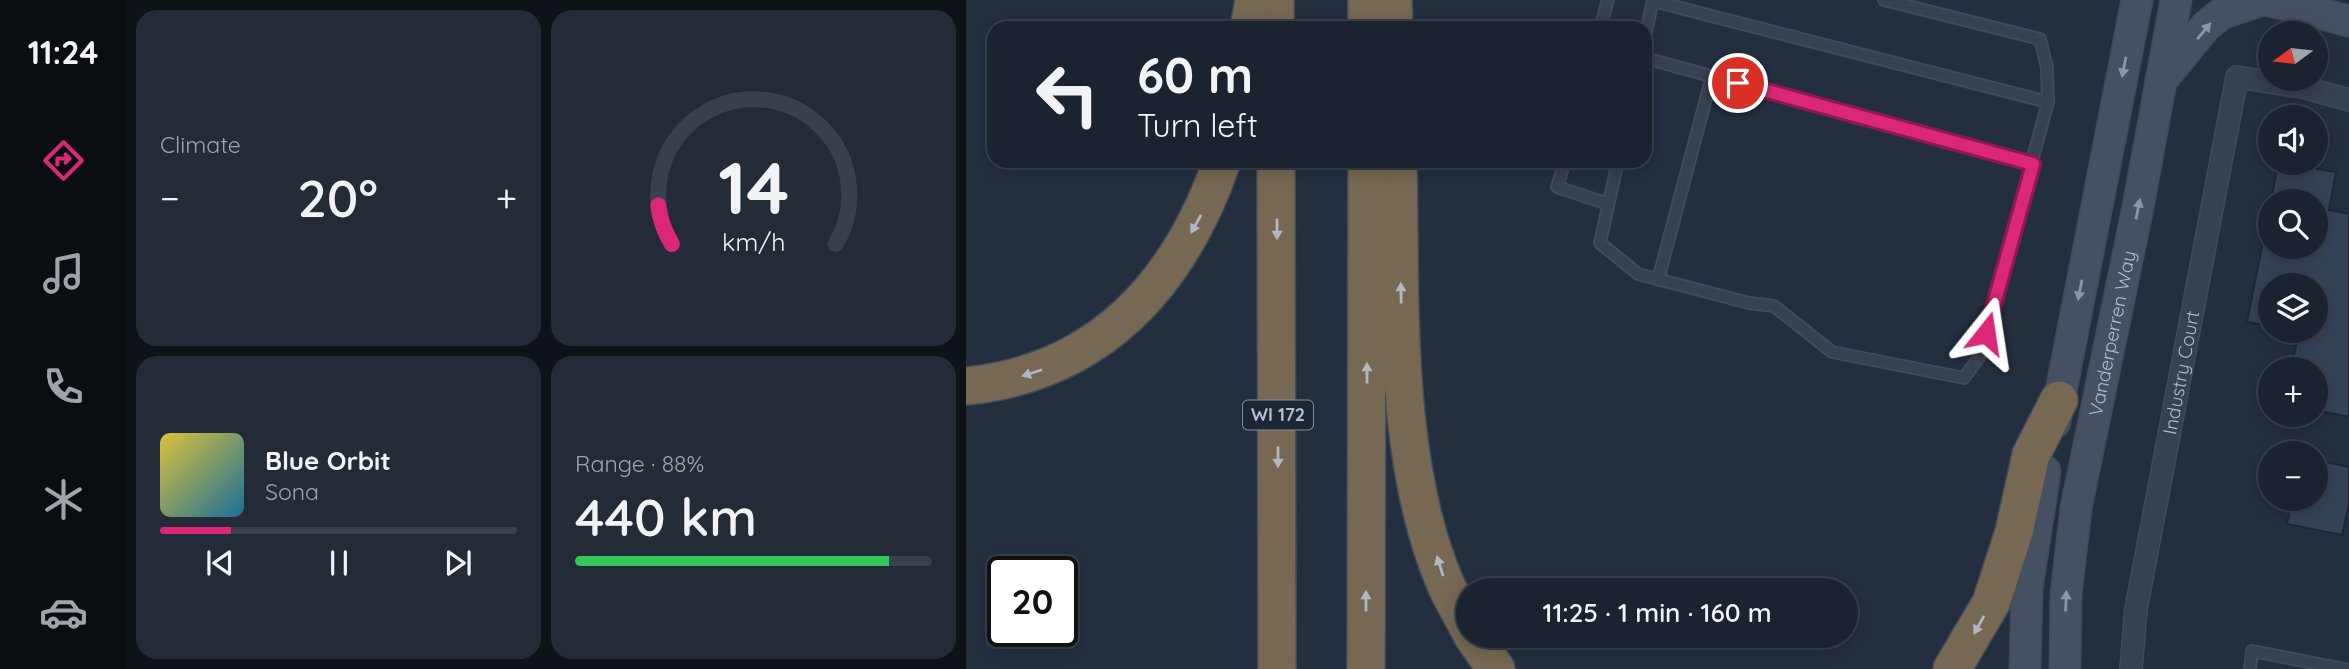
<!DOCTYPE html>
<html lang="en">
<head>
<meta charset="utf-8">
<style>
	body { margin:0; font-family:Quicksand,sans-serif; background:#232b37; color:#f1f3f6; height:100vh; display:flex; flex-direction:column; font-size:26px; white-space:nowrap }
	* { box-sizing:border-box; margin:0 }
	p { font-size:23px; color:#9fa4aa }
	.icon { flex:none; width:38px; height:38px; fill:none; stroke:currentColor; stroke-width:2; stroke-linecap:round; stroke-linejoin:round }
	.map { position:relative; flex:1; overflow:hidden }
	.panel { display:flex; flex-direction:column; gap:10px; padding:10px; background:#0e131a; width:840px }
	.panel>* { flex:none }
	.hud { position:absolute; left:21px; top:21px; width:665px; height:147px; border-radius:21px; box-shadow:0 4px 18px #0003,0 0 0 2px #38404b; background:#1a232f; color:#f1f3f6; overflow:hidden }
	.needle { width:46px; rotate:255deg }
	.controls { position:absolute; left:1292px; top:21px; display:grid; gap:14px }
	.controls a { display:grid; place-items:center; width:70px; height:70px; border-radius:50%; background:#1a232f; box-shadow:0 4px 18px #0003,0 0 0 2px #38404b; font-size:35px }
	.speed { position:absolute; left:21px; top:556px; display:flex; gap:14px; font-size:35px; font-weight:700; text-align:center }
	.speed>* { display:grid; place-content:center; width:91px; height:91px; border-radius:50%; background:#1a232f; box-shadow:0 4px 18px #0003,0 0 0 2px #38404b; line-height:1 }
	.speed .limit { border:4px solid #111; border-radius:10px; background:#fff; color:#111 }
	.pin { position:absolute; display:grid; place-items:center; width:60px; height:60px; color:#fff; margin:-30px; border:4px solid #fff; border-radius:50%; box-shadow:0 2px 7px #0007 }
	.me { position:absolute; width:77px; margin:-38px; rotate:15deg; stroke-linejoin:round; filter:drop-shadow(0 0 5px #0008) }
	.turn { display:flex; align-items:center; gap:24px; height:147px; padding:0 35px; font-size:32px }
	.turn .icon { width:91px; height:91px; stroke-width:2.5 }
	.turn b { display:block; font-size:49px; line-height:60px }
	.big { font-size:52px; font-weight:600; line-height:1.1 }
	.panel .widget { flex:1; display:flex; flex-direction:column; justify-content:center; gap:10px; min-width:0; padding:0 24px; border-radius:21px; background:#232b37 }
	.panel .dial { align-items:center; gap:0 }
	.dial svg { height:182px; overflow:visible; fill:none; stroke:#38404b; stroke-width:7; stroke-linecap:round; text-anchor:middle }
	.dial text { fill:#f1f3f6; stroke:none }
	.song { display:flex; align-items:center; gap:21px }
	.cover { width:84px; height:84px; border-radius:10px; background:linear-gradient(135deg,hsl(50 70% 55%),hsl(200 70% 35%)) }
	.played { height:7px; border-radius:4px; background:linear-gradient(90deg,#db2777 20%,#38404b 20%) }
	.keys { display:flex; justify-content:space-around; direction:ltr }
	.heat { display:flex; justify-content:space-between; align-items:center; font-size:38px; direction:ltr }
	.charge { height:10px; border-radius:5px; background:linear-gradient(90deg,#34c759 88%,#38404b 0) }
	.panel .tiles { flex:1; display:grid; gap:10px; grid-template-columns:repeat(2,1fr) }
	.trip { position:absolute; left:490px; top:578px; width:402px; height:70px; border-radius:35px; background:#1a232f; box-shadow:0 4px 18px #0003,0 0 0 2px #38404b; font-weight:600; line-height:70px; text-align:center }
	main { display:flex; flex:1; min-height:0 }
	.menu { display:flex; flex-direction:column; width:126px; justify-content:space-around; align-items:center; background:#0a0e13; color:#9fa4aa }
	.menu .icon { width:49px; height:49px }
	.menu .current { color:#db2777 }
	.menu b { font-size:32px; color:#f1f3f6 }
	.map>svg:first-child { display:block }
	.building { fill:#344356; stroke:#1e2836; stroke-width:2 }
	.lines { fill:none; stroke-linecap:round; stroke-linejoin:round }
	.lane-casing { stroke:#404a58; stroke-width:14 }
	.street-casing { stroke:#404a58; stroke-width:24 }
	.secondary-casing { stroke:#404a58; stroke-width:33 }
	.highway-casing { stroke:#424c5a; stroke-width:40 }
	.lane { stroke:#37414f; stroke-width:10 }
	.street { stroke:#37414f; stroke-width:21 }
	.secondary { stroke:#455062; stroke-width:30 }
	.highway { stroke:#766853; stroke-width:37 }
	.oneway { fill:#8c96a6 }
	.oneway2 { fill:#b0b8c4 }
	.route-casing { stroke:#8e194d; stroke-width:18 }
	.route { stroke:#db2777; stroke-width:12 }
	.labels { text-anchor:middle; stroke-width:7; stroke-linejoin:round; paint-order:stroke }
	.shield { fill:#1c2634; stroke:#868f9d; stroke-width:2 }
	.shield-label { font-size:18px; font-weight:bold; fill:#b3bcca }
	.street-label { font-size:19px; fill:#b3bcca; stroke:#1c2634 }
</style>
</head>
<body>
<main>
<nav class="menu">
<b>11:24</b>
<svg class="icon current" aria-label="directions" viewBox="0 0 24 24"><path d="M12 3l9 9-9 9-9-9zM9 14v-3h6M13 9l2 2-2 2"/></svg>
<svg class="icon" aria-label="music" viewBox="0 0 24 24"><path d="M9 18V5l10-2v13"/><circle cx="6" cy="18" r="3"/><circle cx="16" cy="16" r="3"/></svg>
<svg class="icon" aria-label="phone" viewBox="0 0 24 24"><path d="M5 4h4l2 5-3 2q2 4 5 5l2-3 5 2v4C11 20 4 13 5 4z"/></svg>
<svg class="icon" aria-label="climate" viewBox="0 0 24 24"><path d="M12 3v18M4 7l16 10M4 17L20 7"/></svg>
<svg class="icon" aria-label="car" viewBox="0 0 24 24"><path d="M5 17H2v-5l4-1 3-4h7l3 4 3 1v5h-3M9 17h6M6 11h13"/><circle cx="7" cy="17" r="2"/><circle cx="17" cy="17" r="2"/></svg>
</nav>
<section class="panel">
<div class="tiles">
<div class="widget"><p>Climate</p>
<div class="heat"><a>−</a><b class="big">20°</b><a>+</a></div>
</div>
<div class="widget dial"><svg viewBox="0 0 100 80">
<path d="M14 69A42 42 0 1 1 86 69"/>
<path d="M14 69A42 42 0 0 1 8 52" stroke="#db2777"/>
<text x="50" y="56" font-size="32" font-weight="700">14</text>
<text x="50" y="72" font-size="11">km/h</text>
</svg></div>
<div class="widget">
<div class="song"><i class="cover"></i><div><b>Blue Orbit</b><p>Sona</p></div></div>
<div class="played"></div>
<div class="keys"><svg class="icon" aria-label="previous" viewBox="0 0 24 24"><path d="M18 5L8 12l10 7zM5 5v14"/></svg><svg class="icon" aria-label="pause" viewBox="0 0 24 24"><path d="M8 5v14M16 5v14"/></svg><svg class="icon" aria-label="next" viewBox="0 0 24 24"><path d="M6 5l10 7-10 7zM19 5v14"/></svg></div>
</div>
<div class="widget"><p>Range · 88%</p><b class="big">440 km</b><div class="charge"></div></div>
</div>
</section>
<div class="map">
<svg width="1383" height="669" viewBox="0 0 1383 669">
	<rect width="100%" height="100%" fill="#232f3f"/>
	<!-- building -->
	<g class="building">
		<polygon points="1312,163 1370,172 1363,210 1383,214 1383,417 1349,410 1349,369 1325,369 1333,332 1329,331 1349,331 1349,285 1304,285 1304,326 1281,322 1304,207 1304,247 1349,247 1349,201 1305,201"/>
		<polygon points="1349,460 1383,467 1383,503 1376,535 1321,524 1326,499 1349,499"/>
	</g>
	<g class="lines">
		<defs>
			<g id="lane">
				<polyline points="687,1 1082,102"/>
				<polyline points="634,28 642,0"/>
				<polyline points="679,37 687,0"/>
				<polyline points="679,58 1067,164"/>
				<polyline points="599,161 591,187 642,204"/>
				<polyline points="652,161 634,243 672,274 783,303 808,306 866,352 998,378 1013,357 1082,102 1081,68 1074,39 918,0"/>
				<polyline points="692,280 746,76"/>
				<polyline points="1284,669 1286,651 1379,669"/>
			</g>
			<g id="street">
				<path id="s1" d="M 1165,669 L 1170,609 L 1271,77 L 1336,87 L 1383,100"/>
			</g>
			<g id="secondary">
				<polyline points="1300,0 1383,21"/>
				<polyline points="1195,81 1240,26 1255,14 1296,0"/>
				<polyline points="1089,422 1171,0"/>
				<polyline points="1059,669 1061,588 1079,471"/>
				<path id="s2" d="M 1099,669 L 1100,595 L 1110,508 L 1172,207 L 1210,0"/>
			</g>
			<g id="highway">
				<polyline points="309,0 309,28"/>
				<polyline points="427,0 428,28"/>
				<polyline points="283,28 288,0"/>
				<polyline points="401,28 401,0"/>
				<polyline points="310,161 311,669"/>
				<path d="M 432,161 C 435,294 426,461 480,585 C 486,599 495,613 502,627"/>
				<path d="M 0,386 C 134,373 214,283 256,161"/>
				<polyline points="506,635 530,669"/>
				<polyline points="400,669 401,161"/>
				<polyline points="986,669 1025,603 1048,532 1065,455 1093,400"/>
			</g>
		</defs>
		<!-- lane casing -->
		<use href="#lane" class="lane-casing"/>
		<!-- street casing -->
		<use href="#street" class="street-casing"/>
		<!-- secondary casing -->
		<use href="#secondary" class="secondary-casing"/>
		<!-- highway casing -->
		<use href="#highway" class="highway-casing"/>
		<!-- lane -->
		<use href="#lane" class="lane"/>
		<!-- street -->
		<use href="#street" class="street"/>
		<!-- secondary -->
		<use href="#secondary" class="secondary"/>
		<!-- highway -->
		<use href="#highway" class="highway"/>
	</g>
	<!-- one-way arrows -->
	<defs><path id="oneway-solid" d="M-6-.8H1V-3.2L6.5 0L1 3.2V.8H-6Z" transform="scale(1.75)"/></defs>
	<g class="oneway">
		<use href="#oneway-solid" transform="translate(1238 31) rotate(-50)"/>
		<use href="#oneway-solid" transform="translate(1158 67) rotate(101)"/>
		<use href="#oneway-solid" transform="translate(1172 209) rotate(-79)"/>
		<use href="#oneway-solid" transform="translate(1114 290) rotate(101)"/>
		<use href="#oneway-solid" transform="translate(1100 601) rotate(-88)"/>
	</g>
	<g class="oneway2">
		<use href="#oneway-solid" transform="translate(230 224) rotate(119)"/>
		<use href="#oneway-solid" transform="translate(311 229) rotate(90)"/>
		<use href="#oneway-solid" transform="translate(435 293) rotate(-91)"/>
		<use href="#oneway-solid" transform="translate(66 373) rotate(162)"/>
		<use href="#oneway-solid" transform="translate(401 373) rotate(-90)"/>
		<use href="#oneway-solid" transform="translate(312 457) rotate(90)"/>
		<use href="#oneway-solid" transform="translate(474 566) rotate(-107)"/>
		<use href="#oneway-solid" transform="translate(400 601) rotate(-90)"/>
		<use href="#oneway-solid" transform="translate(1013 625) rotate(119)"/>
	</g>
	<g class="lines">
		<defs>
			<polyline id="route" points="772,83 1067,164 1020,333"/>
		</defs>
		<!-- route casing -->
		<use href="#route" class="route-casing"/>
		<!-- route -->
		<use href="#route" class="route"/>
	</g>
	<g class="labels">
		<!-- shield labels -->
		<rect class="shield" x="277" y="400.5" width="70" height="29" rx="5"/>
		<g class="shield-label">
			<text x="312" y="421">WI 172</text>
		</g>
		<!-- street labels -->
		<g class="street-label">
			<text dy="7" stroke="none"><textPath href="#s2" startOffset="340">Vanderperren Way</textPath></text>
			<text dy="7" stroke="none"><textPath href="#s1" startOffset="301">Industry Court</textPath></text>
		</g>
	</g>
</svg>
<div class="controls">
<a><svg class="needle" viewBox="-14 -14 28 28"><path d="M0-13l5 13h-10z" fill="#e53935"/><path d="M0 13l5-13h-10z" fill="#9fa4aa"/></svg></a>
<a><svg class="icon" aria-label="sound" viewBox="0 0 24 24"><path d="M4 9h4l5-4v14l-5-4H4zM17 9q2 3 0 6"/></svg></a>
<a><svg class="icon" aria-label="search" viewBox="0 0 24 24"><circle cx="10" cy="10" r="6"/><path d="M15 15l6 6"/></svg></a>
<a><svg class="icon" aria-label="layers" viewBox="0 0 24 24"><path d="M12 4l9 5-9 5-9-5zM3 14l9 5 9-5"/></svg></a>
<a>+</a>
<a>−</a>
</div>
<div class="speed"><div class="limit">20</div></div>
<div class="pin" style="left:772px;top:83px;background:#d93025"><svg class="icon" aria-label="arrive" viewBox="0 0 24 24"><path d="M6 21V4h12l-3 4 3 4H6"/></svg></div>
<svg class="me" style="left:1020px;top:333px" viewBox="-20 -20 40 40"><path d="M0-17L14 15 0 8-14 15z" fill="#db2777" stroke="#fff" stroke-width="4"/></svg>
<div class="trip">11:25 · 1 min · 160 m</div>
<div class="hud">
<div class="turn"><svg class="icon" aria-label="left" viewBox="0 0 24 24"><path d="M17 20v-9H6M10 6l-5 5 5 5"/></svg><div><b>60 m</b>Turn left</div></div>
</div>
</div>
</main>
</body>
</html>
